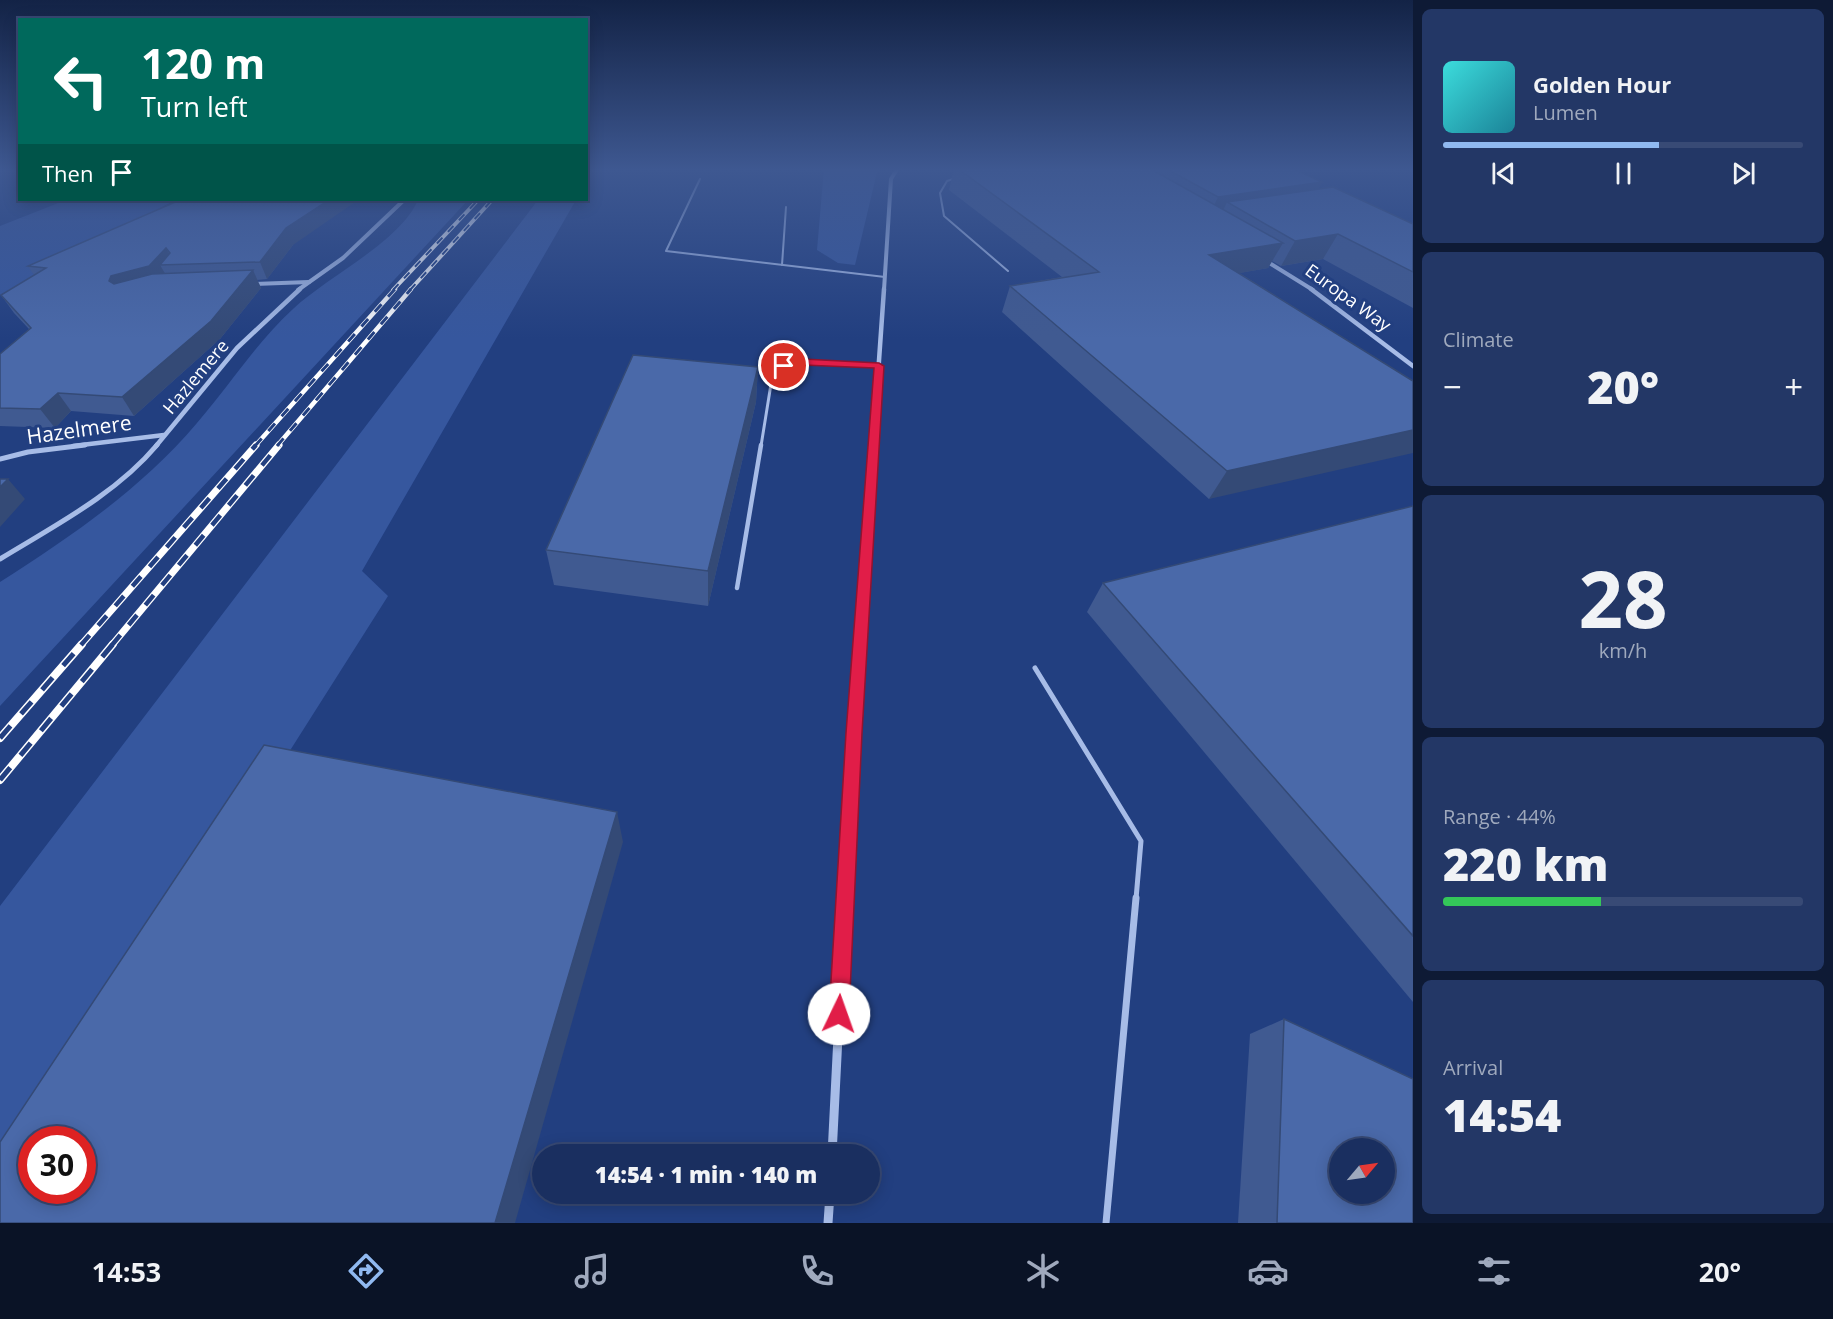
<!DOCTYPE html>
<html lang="en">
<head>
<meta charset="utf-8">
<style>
	body { margin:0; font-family:"Open Sans",sans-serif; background:#233766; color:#f1f3f6; height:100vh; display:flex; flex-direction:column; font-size:22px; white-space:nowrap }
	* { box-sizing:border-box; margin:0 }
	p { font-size:20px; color:#9fa9bd }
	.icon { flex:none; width:33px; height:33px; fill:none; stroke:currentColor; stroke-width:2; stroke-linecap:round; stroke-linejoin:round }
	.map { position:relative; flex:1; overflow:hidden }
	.details { display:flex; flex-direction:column; gap:9px; padding:9px; background:#0e1a35; width:420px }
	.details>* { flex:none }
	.hud { position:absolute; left:18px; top:18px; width:570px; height:183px; border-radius:0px; box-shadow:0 3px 15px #0003,0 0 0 2px #384a75; background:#00695c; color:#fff; overflow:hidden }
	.needle { width:39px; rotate:61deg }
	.tools { position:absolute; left:1329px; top:1138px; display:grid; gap:12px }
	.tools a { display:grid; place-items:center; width:66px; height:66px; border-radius:50%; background:#1a2f60; box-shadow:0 3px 15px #0003,0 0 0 2px #384a75; font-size:30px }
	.speed { position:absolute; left:18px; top:1126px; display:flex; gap:12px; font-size:30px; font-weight:700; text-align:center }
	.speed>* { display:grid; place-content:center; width:78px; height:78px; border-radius:50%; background:#1a2f60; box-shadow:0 3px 15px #0003,0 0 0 2px #384a75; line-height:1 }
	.speed .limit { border:9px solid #d22; background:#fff; color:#111 }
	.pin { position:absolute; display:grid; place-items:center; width:51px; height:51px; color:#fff; margin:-26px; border:3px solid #fff; border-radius:50%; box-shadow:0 2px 6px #0007 }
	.me { position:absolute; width:66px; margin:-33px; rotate:3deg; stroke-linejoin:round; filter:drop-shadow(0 0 4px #0008) }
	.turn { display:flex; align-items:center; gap:21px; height:126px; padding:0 24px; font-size:27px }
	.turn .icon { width:78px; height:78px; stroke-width:2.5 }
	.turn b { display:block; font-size:42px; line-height:51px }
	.then { display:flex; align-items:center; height:57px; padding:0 24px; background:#0003; gap:12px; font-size:22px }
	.big { font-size:45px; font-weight:800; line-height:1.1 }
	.details .widget { flex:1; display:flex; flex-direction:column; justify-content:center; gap:9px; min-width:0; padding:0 21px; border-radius:9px; background:#233766 }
	.details .dial { align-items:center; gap:0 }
	.dial b { font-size:78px; line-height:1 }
	.song { display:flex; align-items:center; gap:18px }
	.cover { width:72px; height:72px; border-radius:9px; background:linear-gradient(135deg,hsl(180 70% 55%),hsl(190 70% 35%)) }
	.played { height:6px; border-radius:3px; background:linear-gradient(90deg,#90b9f0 60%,#384a75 60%) }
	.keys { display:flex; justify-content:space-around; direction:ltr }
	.heat { display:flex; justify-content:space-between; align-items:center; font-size:33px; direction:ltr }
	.charge { height:9px; border-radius:4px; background:linear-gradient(90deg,#34c759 44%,#384a75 0) }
	.trip { position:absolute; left:532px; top:1144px; width:348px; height:60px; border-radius:30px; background:#1a2f60; box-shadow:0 3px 15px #0003,0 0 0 2px #384a75; font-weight:800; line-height:60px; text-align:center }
	.tabs { display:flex; height:96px; justify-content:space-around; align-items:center; background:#0a1326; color:#9fa9bd }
	.tabs .icon { width:42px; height:42px }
	.tabs .active { color:#90b9f0 }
	.tabs b { font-size:27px; color:#f1f3f6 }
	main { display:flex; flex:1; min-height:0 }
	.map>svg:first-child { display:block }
	.green { fill:#36579e }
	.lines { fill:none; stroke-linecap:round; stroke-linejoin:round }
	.service-far4 { stroke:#a7bce7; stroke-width:2 }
	.service-far3 { stroke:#a7bce7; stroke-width:3 }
	.service-far2 { stroke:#a7bce7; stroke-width:4.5 }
	.service-far1 { stroke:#a7bce7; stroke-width:5 }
	.service { stroke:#a7bce7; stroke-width:7 }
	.minor-far4 { stroke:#a7bce7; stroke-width:4 }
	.minor-far3 { stroke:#a7bce7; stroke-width:4.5 }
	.minor-far2 { stroke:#a7bce7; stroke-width:5 }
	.minor-far1 { stroke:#a7bce7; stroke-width:7 }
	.minor { stroke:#a7bce7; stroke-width:9 }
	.rail-far3-casing { stroke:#fff; stroke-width:4 }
	.rail-far2-casing { stroke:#fff; stroke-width:4.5 }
	.rail-far1-casing { stroke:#fff; stroke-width:7 }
	.rail-casing { stroke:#fff; stroke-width:8 }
	.rail-far3 { stroke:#223f80; stroke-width:2; stroke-dasharray:8; stroke-linecap:butt }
	.rail-far2 { stroke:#223f80; stroke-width:3; stroke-dasharray:10; stroke-linecap:butt }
	.rail-far1 { stroke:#223f80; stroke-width:4.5; stroke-dasharray:13; stroke-linecap:butt }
	.rail { stroke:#223f80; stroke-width:5; stroke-dasharray:16; stroke-linecap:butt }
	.wall { fill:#405a91 }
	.shaded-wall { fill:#344a76 }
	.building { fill:#4a69a9; stroke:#344a76; stroke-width:1.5; fill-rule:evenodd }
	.route { fill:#e11d48; stroke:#92132f; stroke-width:1.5 }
	.labels { text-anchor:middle; stroke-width:6; stroke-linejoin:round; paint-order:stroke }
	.far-street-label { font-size:18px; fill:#fff; stroke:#223f80 }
	.street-label { font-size:21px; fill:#fff; stroke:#223f80 }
</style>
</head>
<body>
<main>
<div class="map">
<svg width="1413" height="1223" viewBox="0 0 1413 1223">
	<rect width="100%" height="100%" fill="#223f80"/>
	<!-- green -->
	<g class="green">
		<polygon points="824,168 878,168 855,265 838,263 817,250"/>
		<polygon points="66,200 175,200 0,295 0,226"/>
		<path d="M 418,200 L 468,200 L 0,706 L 0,582 C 72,536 141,489 197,423 C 230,385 256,343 293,309 C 328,276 400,242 418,200 Z"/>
		<polygon points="538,200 576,200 362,571 388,596 43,1140 32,1140 0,1208 0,906"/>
	</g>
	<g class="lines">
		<!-- service-far4 -->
		<g class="service-far4">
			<polyline points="956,178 947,181 940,193 944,216 1008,271"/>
			<polyline points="700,179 666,251 885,277"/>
			<polyline points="782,265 786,207"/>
		</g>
		<!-- service-far3 -->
		<polyline class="service-far3" points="761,446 771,384 784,366 803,362 879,366"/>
		<!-- service-far2 -->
		<polyline class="service-far2" points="737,588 761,445"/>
		<!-- service-far1 -->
		<polyline class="service-far1" points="1035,668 1141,841 1136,899"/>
		<!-- service -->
		<polyline class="service" points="1106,1223 1136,898"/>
		<!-- minor-far4 -->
		<g class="minor-far4">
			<polyline points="1266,261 1313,290"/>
			<polyline points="253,284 309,282"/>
			<polyline points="298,290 343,258 404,200"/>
			<polyline points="884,290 891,179 898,168"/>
		</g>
		<!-- minor-far3 -->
		<g class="minor-far3">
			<polyline points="1311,289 1413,366"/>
			<polyline points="73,446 164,435"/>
			<polyline points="156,446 237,348 300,289"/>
			<polyline points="873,446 884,289"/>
		</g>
		<!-- minor-far2 -->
		<g class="minor-far2">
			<polyline points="0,459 28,452 85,445"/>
			<path d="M 0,559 C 54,526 116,494 157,445"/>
			<polyline points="860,645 873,445"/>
		</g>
		<!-- minor-far1 -->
		<polyline class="minor-far1" points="845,899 860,644"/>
		<!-- minor -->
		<g class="minor">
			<polyline points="832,1155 845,898"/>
			<polyline points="828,1223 830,1194"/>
		</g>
		<defs>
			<g id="rail-far3">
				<polyline points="393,290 478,200"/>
				<polyline points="410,290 492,200"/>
			</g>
			<g id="rail-far2">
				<polyline points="255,446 395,289"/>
				<polyline points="277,446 411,289"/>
			</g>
			<g id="rail-far1">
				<polyline points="81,645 256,445"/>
				<polyline points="112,645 279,445"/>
			</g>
			<g id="rail">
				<polyline points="0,738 82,644"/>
				<polyline points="0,780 113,644"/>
			</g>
		</defs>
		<!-- rail-far3 casing -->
		<use href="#rail-far3" class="rail-far3-casing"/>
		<!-- rail-far2 casing -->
		<use href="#rail-far2" class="rail-far2-casing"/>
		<!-- rail-far1 casing -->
		<use href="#rail-far1" class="rail-far1-casing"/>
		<!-- rail casing -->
		<use href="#rail" class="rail-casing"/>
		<!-- rail-far3 -->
		<use href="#rail-far3" class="rail-far3"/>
		<!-- rail-far2 -->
		<use href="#rail-far2" class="rail-far2"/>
		<!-- rail-far1 -->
		<use href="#rail-far1" class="rail-far1"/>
		<!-- rail -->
		<use href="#rail" class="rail"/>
	</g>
	<!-- wall -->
	<g class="wall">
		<polygon points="954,168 1292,168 1322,182 1318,189 1413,224 1413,308 1323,259 1281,266 1272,261 1268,268 1239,273 1413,381 1209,499 1002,312 1010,286 1062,277 949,190"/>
		<polygon points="180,200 293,245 267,279 257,280 261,288 220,339 134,416 71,411 55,428 0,426 0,354 29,329 14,313 1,295 34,275 28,266"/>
		<polygon points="758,367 756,402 708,606 554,585 546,550"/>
		<polygon points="1413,506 1413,1002 1087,612 1103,583"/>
		<polygon points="1284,1019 1413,1223 1238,1223 1250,1034"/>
	</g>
	<!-- shaded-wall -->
	<g class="shaded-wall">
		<polygon points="1322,182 1309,206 1227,202 1219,220 1206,222 1218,197"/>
		<polygon points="329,200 358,200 293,245 267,279 260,262 286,228"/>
		<polygon points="1338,234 1323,259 1281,266 1295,241"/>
		<polygon points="1283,243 1268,268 1196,281 1209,255"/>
		<polygon points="166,248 175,265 160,265 166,275 121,293 109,281 111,276"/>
		<polygon points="253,270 261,288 220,339 134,416 122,397"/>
		<polygon points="758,367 756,402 708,606 708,571"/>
		<polygon points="58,393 71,411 55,428 40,409"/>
		<polygon points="1413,430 1413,453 1209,499 1227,471"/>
		<polygon points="8,479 25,499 0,527 0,487"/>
		<polygon points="617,812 623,842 515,1223 495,1223"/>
	</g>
	<!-- building -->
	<g class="building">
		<polygon points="957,168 1149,168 1283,243 1209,255 1413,381 1413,430 1227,471 1010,286 1099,272"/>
		<polygon points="1165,168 1292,168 1322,182 1218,197"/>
		<polygon points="1333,187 1413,224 1413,272 1338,234 1295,241 1227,202"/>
		<polygon points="180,200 329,200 286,228 260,262 160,265 170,253 166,248 149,266 111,276 109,281 114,284 152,274 253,270 211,321 122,397 58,393 40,409 0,408 0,354 31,328 1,295 46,268 28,266"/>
		<polygon points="633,355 758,367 708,571 546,550"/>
		<polygon points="0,479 8,479 0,487"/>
		<polygon points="1413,506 1413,936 1103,583"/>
		<path d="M 264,745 L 617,812 L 495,1223 L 0,1223 L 0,1142 ZM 32,1140 L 82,1140 L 82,1191 L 32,1191 Z"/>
		<path d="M 1284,1019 L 1413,1079 L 1413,1223 L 1277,1223 ZM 1340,1149 L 1384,1149 L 1384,1194 L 1340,1194 Z"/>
	</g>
	<!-- sky -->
	<linearGradient id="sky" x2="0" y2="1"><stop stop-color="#132346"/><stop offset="0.5" stop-color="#3e5891"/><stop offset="1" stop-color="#3e5891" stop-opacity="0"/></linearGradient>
	<rect width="1413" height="339" fill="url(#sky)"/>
	<!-- route -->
	<polygon class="route" points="803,359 879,363 884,366 862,733 849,1014 846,1021 839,1024 832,1021 829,1014 846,733 874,368 803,365 784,369 779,366"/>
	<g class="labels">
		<!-- far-street labels -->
		<g class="far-street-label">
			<text transform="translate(1348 298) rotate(36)" y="6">Europa Way</text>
			<text transform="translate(196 377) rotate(-50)" y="6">Hazlemere</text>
		</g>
		<!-- street labels -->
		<g class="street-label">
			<text transform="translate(79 430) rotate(-8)" y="7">Hazelmere</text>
		</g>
	</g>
</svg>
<div class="tools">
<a><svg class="needle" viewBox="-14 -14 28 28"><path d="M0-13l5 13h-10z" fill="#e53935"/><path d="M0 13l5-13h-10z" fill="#9fa9bd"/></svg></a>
</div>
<div class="speed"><div class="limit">30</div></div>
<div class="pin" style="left:784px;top:366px;background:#d93025"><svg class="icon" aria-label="arrive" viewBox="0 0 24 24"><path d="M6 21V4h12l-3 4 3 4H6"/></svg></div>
<svg class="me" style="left:839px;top:1014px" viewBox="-20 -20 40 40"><circle r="19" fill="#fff"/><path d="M0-13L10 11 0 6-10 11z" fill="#e11d48"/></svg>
<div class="trip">14:54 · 1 min · 140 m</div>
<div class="hud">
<div class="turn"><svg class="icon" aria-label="left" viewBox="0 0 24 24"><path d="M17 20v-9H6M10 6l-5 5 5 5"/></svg><div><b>120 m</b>Turn left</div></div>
<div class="then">Then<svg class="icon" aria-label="arrive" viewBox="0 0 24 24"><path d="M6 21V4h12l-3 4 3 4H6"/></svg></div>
</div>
</div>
<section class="details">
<div class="widget">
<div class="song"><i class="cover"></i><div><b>Golden Hour</b><p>Lumen</p></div></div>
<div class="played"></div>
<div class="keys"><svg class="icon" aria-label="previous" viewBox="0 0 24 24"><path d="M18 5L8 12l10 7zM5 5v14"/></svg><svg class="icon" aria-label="pause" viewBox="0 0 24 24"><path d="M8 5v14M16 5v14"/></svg><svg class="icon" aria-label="next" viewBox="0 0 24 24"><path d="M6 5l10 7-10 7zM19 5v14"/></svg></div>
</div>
<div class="widget"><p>Climate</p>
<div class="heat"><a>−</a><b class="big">20°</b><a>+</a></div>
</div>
<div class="widget dial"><b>28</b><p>km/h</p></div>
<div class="widget"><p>Range · 44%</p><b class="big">220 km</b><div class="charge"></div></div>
<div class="widget"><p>Arrival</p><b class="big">14:54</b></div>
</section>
</main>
<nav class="tabs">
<b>14:53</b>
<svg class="icon active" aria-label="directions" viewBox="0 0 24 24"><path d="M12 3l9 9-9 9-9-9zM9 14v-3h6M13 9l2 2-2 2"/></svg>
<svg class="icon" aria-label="music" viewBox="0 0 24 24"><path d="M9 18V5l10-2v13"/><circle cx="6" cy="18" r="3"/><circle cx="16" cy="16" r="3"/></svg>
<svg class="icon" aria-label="phone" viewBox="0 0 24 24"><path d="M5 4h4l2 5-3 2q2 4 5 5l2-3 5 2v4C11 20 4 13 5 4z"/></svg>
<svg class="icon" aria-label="climate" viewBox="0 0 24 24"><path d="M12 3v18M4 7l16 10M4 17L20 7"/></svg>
<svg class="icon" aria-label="car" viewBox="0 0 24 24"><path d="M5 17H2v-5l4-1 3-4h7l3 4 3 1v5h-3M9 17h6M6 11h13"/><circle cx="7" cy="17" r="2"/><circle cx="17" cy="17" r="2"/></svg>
<svg class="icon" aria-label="filters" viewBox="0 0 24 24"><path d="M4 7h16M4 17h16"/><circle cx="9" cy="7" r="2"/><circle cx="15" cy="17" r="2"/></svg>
<b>20°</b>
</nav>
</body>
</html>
